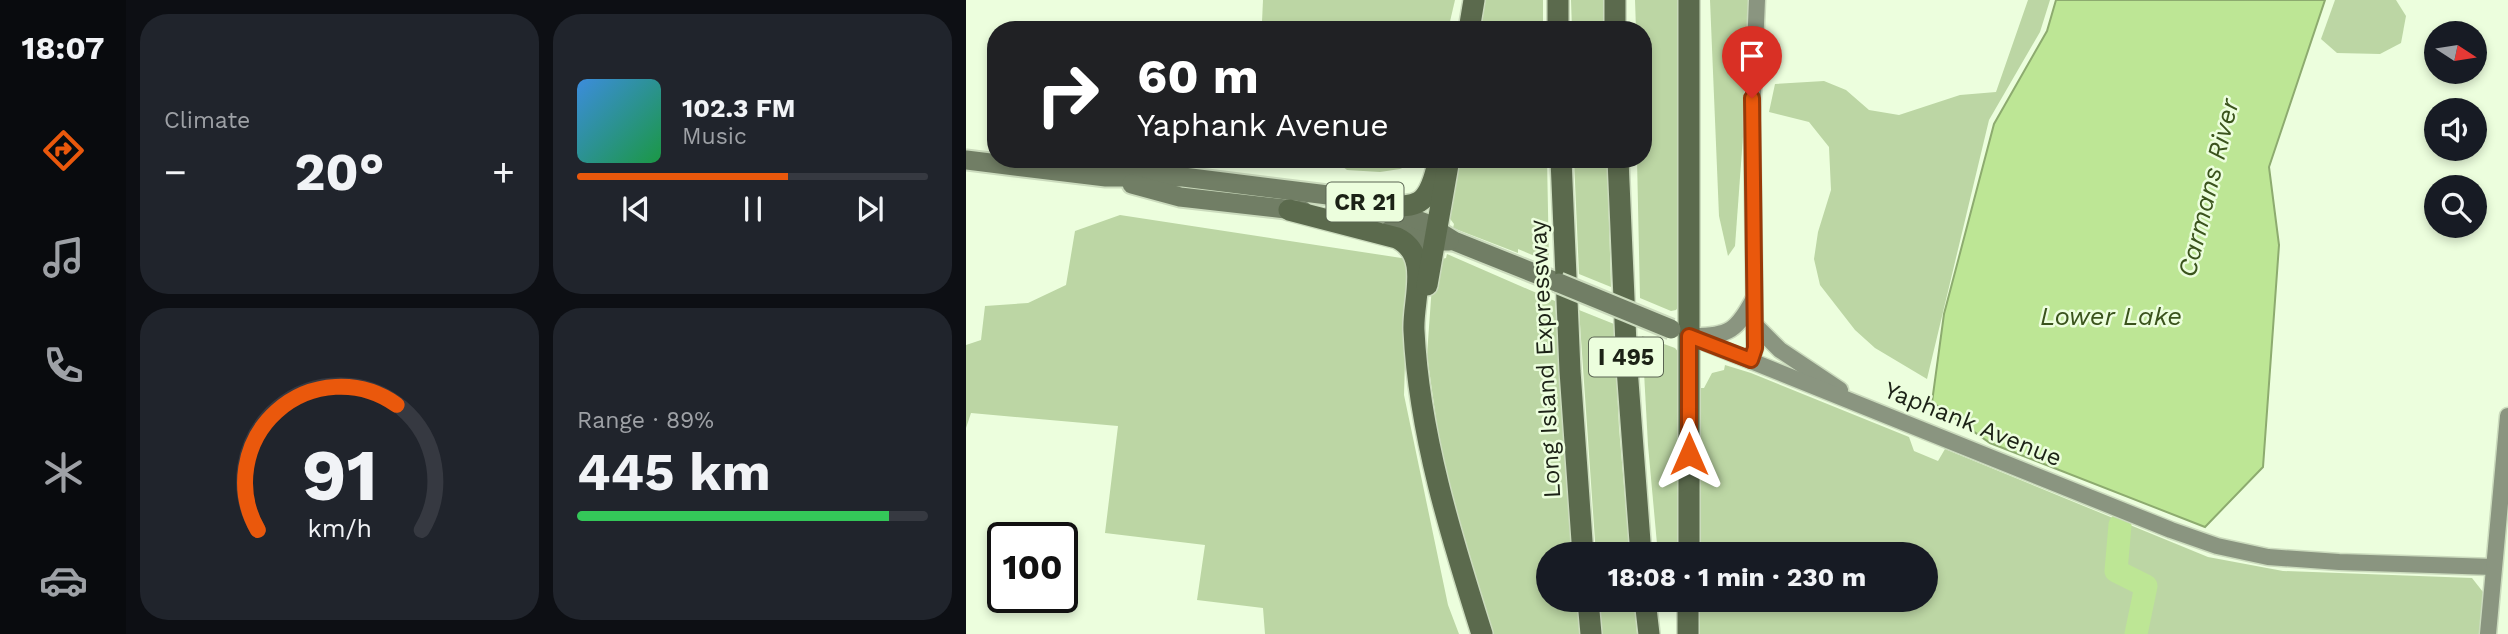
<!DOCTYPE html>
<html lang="en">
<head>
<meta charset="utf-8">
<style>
	body { margin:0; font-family:"Work Sans",sans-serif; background:#20242c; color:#f1f3f6; height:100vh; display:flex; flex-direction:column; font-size:26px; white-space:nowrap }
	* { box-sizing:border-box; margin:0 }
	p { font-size:23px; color:#9ea1a6 }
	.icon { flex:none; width:38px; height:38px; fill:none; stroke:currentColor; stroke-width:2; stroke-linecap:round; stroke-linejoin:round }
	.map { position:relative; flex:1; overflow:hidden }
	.panel { display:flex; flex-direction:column; gap:14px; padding:14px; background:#0d0f14; width:840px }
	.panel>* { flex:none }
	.guide { position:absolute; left:21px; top:21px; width:665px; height:147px; border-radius:28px; box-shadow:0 4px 10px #0003; background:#202124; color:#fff; overflow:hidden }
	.needle { width:46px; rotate:102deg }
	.tools { position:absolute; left:1458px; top:21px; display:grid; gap:14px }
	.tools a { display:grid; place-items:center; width:63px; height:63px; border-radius:50%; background:#171b24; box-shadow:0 4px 10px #0003; font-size:35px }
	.speed { position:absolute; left:21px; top:522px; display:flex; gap:14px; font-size:35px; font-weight:700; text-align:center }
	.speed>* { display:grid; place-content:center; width:91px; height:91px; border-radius:50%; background:#171b24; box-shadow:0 4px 10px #0003; line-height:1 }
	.speed .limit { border:4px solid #111; border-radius:10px; background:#fff; color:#111 }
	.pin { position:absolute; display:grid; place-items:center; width:60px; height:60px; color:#fff; margin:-72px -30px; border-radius:50% 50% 50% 0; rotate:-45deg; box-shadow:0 0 7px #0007 }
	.pin .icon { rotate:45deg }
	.me { position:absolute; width:77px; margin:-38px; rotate:0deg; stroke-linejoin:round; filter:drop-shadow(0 0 5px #0008) }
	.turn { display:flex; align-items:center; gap:24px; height:147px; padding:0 35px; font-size:32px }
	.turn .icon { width:91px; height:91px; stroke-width:2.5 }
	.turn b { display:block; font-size:49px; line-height:60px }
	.big { font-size:52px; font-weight:700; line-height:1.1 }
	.panel .widget { flex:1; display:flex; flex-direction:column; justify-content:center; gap:10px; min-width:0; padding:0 24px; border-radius:28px; background:#20242c }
	.panel .dial { align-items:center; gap:0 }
	.dial svg { height:182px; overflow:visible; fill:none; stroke:#363941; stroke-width:7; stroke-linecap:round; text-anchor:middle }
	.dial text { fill:#f1f3f6; stroke:none }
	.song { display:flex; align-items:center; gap:21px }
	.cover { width:84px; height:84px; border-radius:10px; background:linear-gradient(135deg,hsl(210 70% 55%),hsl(140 70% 35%)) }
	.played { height:7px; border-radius:4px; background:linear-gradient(90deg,#ea580c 60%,#363941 60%) }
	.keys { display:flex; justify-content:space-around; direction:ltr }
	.heat { display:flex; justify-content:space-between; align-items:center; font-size:38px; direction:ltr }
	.charge { height:10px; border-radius:5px; background:linear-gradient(90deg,#34c759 89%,#363941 0) }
	.panel .tiles { flex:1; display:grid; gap:14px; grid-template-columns:repeat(2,1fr) }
	.trip { position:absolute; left:570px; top:542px; width:402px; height:70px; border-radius:35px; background:#171b24; box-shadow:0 4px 10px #0003; font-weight:700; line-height:70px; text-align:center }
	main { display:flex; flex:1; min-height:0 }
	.tab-bar { display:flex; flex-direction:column; width:126px; justify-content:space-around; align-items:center; background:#090b0e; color:#9ea1a6 }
	.tab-bar .icon { width:49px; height:49px }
	.tab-bar .on { color:#ea580c }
	.tab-bar b { font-size:32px; color:#f1f3f6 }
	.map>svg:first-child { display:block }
	.green { fill:#bcd6a4 }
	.water { fill:#bde695; stroke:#8dab6f; stroke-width:2 }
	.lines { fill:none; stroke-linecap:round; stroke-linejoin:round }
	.river { stroke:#bde695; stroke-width:23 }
	.secondary-casing { stroke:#cbdbbd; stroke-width:19 }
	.primary-casing { stroke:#cbdbbd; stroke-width:23 }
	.highway-casing { stroke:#cbdbbd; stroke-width:24 }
	.secondary { stroke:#8a9580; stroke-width:16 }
	.primary { stroke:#717e65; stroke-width:19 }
	.highway { stroke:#5b6a4d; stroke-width:21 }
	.primary-bridge-casing { stroke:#cbdbbd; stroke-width:23; stroke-linecap:butt }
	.primary-bridge { stroke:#717e65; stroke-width:19 }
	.route-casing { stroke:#983908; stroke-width:18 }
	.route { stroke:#ea580c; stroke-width:12 }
	.labels { text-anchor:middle; stroke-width:5; stroke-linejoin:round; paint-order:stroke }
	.shield { fill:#ecfedd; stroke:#5a6452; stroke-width:2 }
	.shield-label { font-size:23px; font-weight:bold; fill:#1c2216 }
	.street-label { font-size:24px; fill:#1c2216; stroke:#ecfedd }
	.water-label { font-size:26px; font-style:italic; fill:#3a531c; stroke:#ecfedd }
</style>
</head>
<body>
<main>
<nav class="tab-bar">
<b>18:07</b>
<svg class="icon on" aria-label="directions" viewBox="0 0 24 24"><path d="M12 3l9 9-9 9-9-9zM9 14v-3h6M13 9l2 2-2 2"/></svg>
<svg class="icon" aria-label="music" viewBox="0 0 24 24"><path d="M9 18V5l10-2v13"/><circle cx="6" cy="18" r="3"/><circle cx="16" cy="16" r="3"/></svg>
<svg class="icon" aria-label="phone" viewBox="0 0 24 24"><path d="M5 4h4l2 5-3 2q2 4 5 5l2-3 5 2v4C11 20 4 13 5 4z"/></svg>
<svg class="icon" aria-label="climate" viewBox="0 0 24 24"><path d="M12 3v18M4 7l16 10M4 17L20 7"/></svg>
<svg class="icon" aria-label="car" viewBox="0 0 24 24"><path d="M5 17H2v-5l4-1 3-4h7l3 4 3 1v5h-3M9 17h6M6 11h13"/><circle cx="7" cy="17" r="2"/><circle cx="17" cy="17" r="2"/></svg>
</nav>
<section class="panel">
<div class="tiles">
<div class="widget"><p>Climate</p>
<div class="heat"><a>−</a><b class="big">20°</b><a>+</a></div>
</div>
<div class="widget">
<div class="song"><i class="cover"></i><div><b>102.3 FM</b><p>Music</p></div></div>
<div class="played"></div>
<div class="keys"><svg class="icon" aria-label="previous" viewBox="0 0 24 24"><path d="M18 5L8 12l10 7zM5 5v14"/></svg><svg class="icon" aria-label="pause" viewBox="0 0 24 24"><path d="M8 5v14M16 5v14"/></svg><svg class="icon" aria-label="next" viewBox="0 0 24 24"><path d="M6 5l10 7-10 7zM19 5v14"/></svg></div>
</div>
<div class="widget dial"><svg viewBox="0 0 100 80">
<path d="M14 69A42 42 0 1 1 86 69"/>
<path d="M14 69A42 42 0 0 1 75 14" stroke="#ea580c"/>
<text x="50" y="56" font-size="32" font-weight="700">91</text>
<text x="50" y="72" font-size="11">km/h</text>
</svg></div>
<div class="widget"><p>Range · 89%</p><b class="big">445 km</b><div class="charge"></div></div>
</div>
</section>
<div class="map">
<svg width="1542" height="634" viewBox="0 0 1542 634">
	<rect width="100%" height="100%" fill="#ecfedd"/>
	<!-- green -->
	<g class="green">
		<polygon points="297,0 489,0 482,30 312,30 296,22"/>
		<polygon points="517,0 577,0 577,30 512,30"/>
		<polygon points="605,0 639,0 639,30 606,30"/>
		<polygon points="669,0 714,0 715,303 710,310 705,311 674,298 671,159 677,159 677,30 670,30"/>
		<polygon points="744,0 787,0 769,246 762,256 753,216"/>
		<polygon points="1062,0 1084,0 1074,32 1023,120 961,379 909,348 889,330 854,285 848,259 852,232 865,190 863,147 843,122 803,112 809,84 858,81 880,90 903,110 933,115 994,95 1030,92"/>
		<polygon points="1369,0 1430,0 1440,16 1435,43 1414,54 1371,53 1355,39"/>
		<polygon points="367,159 456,159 434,169 414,172 381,170"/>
		<polygon points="489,159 581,159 583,262 552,249 552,253 487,228 488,224 482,216"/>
		<polygon points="608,159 641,159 645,287 613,274"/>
		<polygon points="154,215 442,259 438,395 482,605 493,634 299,634 297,608 231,600 239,545 139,533 152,426 5,413 0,428 0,345 15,340 19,306 62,303 100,285 109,231"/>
		<polygon points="481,254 589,301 607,555 583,555 583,600 611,600 614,634 527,634 491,514 473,440 461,355 466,285 476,259 480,258"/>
		<polygon points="613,310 648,324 653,428 664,555 630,555"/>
		<polygon points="676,336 709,348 714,354 713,555 692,555 682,445"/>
		<polygon points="759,365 785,373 943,437 948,451 972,461 979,449 1242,557 1317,571 1506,578 1517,592 1514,634 732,634 732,600 961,600 961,555 733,555 735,388 738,388 746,373 758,370"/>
		<polygon points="633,600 668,600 671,634 636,634"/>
	</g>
	<!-- water -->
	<polygon class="water" points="1090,0 1359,0 1303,167 1313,245 1297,467 1239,527 1024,443 966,402 978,314 1028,124 1081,31"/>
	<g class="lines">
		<!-- river -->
		<polyline class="river" points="1154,525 1150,571 1180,586 1170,634"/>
		<defs>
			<g id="secondary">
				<polyline points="789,325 814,350 874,390"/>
				<polyline points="723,336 1205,530 1251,546 1302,557 1373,562 1527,567"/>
				<path d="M 729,336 C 763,336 771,330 787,300"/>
				<polyline points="785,361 789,348 786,119 791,0"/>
				<polyline points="1522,634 1542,416"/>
			</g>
			<g id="primary">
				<polyline points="0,160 140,177 217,177 378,197 401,202 459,223 488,241 593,283"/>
				<polyline points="166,184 214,197 337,211"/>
				<polyline points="424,230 455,241 483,241"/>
			</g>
			<g id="highway">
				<polyline points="503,30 508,0"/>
				<polyline points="592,30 592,0"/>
				<polyline points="649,30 649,0"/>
				<polyline points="595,159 604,371 617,555"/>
				<polyline points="652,159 661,368 675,555"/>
				<path d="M 413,206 C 449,206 460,209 470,171"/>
				<path d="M 323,210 L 431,238 C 466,255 446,301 448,331 C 453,434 485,536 516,634"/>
				<polyline points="461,285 483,159"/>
				<polyline points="723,555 723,0"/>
				<polyline points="622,600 625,634"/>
				<polyline points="679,600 683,634"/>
				<polyline points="722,634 722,600"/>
			</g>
		</defs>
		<!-- secondary casing -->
		<use href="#secondary" class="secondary-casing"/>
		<!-- primary casing -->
		<use href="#primary" class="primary-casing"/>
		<!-- highway casing -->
		<use href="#highway" class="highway-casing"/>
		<!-- secondary -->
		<use href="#secondary" class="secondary"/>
		<!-- primary -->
		<use href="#primary" class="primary"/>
		<!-- highway -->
		<use href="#highway" class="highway"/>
		<defs>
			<polyline id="primary-bridge" points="593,283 705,329"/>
		</defs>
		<!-- primary-bridge casing -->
		<use href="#primary-bridge" class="primary-bridge-casing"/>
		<!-- primary-bridge -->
		<use href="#primary-bridge" class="primary-bridge"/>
	</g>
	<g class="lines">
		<defs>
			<polyline id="route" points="723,454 723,336 785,360 789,348 786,98"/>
		</defs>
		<!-- route casing -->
		<use href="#route" class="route-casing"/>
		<!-- route -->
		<use href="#route" class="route"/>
	</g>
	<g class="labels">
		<!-- shield labels -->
		<g class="shield">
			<rect x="360.5" y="182.5" width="77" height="39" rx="5"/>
			<rect x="623" y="337.5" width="74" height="39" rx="5"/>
		</g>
		<g class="shield-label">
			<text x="399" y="210">CR 21</text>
			<text x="660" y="365">I 495</text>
		</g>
		<!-- street labels -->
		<g class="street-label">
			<text transform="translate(579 359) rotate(-93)" y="8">Long Island Expressway</text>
			<text transform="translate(1007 424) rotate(22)" y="8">Yaphank Avenue</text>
		</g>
		<!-- water labels -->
		<g class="water-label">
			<text transform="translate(1242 188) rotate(-76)" y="9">Carmans River</text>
			<text x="1145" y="325">Lower Lake</text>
		</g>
	</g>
</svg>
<div class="tools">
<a><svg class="needle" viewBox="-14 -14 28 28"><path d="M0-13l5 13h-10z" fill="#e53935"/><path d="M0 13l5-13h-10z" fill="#9ea1a6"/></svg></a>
<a><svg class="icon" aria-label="sound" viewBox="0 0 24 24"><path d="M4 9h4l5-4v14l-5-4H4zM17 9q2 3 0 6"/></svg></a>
<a><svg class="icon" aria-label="search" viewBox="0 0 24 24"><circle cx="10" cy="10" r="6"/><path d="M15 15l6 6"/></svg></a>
</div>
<div class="speed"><div class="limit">100</div></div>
<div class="pin" style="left:786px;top:98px;background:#d93025"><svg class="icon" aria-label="arrive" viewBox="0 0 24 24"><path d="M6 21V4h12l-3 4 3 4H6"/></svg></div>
<svg class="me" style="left:723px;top:454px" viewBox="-20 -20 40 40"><path d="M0-17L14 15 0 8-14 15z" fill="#ea580c" stroke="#fff" stroke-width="4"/></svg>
<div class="trip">18:08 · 1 min · 230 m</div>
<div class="guide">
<div class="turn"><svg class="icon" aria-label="right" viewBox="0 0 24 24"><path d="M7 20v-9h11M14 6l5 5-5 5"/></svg><div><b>60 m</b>Yaphank Avenue</div></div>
</div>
</div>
</main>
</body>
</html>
